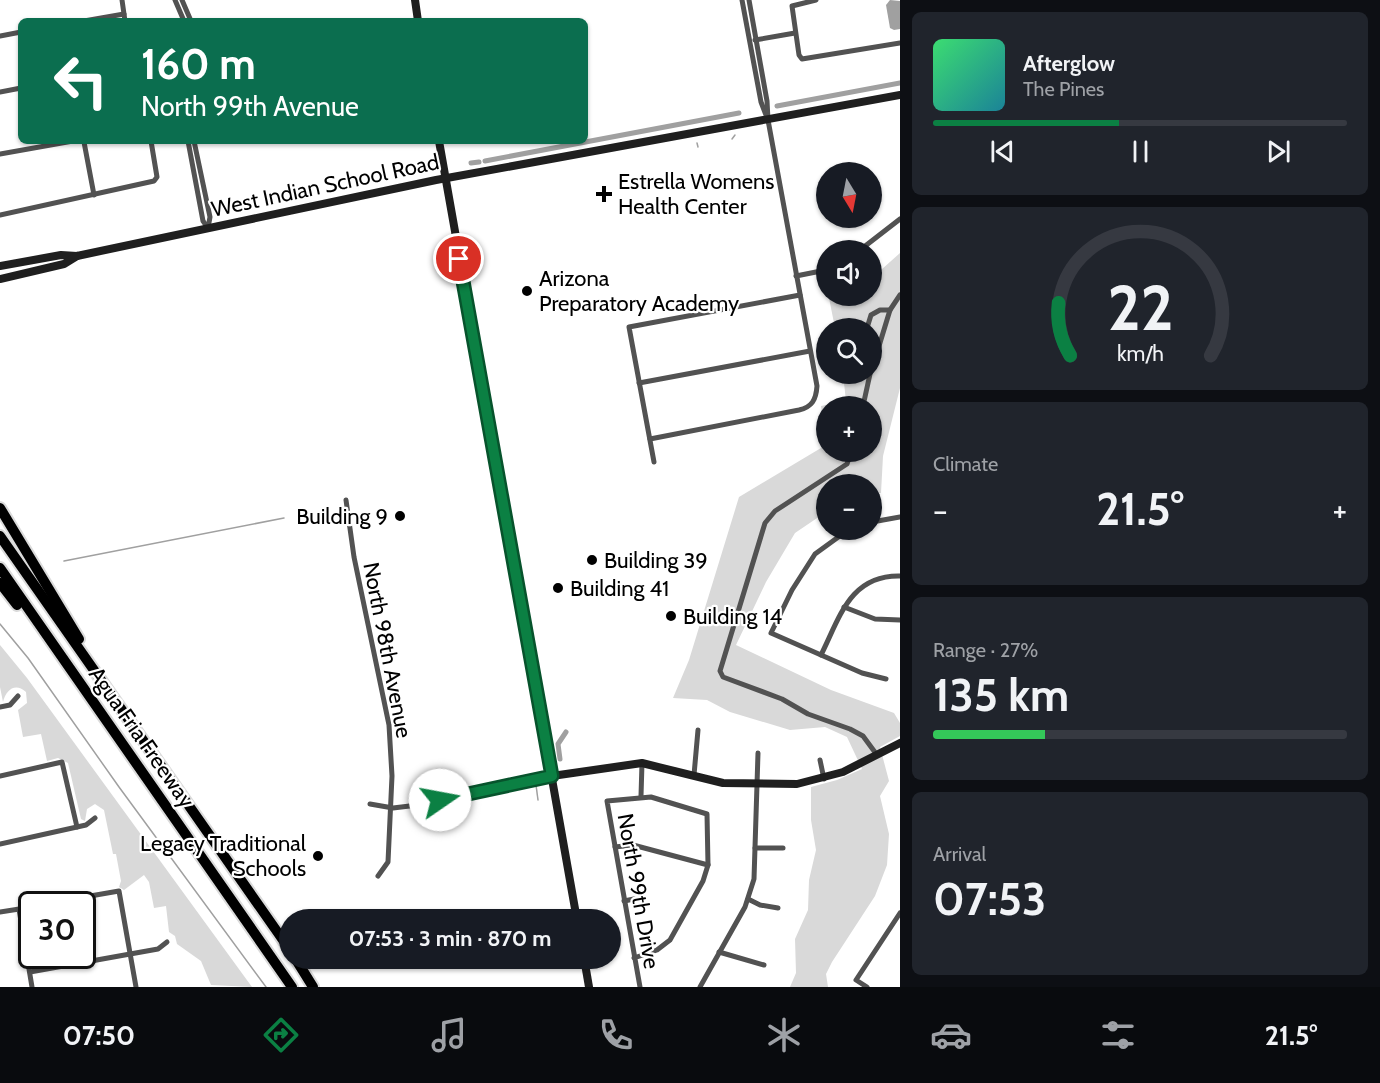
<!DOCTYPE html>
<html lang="en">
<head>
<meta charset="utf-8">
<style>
	body { margin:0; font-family:Cabin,sans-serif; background:#20242c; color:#f1f3f6; height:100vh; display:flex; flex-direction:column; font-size:22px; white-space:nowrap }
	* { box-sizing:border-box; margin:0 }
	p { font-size:20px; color:#9ea1a6 }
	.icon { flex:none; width:33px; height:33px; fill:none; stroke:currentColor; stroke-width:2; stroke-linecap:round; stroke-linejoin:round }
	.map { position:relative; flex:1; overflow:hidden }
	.sheet { display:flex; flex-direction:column; gap:12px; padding:12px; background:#0d0f14; width:480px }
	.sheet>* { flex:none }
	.hud { position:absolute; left:18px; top:18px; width:570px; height:126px; border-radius:9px; box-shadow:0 2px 4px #0004; background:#0b6e4f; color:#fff; overflow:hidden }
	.needle { width:39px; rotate:170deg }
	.fabs { position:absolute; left:816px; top:162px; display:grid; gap:12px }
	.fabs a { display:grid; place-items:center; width:66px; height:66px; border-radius:50%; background:#171b24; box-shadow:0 2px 4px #0004; font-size:30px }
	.speed { position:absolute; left:18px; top:891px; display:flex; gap:12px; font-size:30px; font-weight:700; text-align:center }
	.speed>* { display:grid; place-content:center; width:78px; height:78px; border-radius:50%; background:#171b24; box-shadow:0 2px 4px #0004; line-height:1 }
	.speed .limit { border:3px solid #111; border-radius:9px; background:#fff; color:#111 }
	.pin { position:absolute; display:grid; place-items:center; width:51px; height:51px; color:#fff; margin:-26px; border:3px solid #fff; border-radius:50%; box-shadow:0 2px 6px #0007 }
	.me { position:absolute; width:66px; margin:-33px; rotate:78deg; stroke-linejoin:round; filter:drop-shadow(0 0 4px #0008) }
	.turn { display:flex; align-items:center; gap:21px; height:126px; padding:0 24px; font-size:27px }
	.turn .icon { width:78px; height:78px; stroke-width:2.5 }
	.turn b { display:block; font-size:42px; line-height:51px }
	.big { font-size:45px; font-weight:800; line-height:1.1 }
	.sheet .card { flex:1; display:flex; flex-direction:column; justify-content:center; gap:9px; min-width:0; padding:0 21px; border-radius:9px; background:#20242c }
	.sheet .dial { align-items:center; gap:0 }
	.dial svg { height:156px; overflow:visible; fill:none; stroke:#363941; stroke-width:7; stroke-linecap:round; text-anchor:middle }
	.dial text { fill:#f1f3f6; stroke:none }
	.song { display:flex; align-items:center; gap:18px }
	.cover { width:72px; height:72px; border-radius:9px; background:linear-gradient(135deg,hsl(140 70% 55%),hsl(190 70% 35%)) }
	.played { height:6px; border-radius:3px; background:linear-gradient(90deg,#0b8043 45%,#363941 45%) }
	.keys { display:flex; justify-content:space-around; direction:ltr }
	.heat { display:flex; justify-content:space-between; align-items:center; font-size:33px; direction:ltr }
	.charge { height:9px; border-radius:4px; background:linear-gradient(90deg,#34c759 27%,#363941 0) }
	.trip { position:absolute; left:279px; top:909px; width:342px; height:60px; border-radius:30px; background:#171b24; box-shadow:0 2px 4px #0004; font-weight:800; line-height:60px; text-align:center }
	.tabs { display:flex; height:96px; justify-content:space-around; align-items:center; background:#090b0e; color:#9ea1a6 }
	.tabs .icon { width:42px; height:42px }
	.tabs .on { color:#0b8043 }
	.tabs b { font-size:27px; color:#f1f3f6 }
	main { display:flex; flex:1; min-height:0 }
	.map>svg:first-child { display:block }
	.green { fill:#d9d9d9 }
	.water { fill:#a0a0a0 }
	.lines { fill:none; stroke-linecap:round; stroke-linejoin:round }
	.stream { stroke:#a0a0a0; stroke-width:1.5 }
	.canal { stroke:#a0a0a0; stroke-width:5 }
	.highway-casing { stroke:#dbdbdb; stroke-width:14 }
	.street { stroke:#525252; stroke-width:5 }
	.secondary { stroke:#1f1f1f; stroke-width:8 }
	.highway { stroke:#000; stroke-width:10 }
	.route-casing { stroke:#07532c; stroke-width:15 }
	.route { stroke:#0b8043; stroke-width:10 }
	.poi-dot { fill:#000; stroke:#fff; stroke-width:2 }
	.labels { text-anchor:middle; stroke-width:4.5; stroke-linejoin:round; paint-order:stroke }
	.poi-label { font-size:22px; fill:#000; stroke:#fff; text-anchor:start }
	.street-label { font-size:22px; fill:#000; stroke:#fff }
</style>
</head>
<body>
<main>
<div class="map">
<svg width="900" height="987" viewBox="0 0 900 987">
	<rect width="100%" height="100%" fill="#fff"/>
	<!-- green -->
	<g class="green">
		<polygon points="900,253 900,388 883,456 881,493 872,494 872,484 826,484 826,512 795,533 766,582 736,645 831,690 894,713 900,723 900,736 880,747 889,781 880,796 889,834 887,865 875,896 832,962 826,974 828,987 790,987 796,973 795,939 808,910 809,880 816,850 811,820 811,787 837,780 862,769 847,737 825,727 790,730 730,712 707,700 673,698 689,660 739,497 826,445 826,452 872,452 872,406 826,406 826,439 821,406 846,401 843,374 872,374 872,328 835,328 829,298 872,296 872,278"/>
		<path d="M 0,645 L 27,678 L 252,987 L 211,985 L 201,961 L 177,944 L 175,936 L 169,932 L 166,906 L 154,908 L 149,882 L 144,875 L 124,890 L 119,887 L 121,881 L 116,854 L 113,854 L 104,810 L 95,804 L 87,809 L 85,821 L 81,819 L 68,763 L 58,758 L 47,761 L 41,734 L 23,737 L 18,710 L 27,703 L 26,692 C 15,682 6,690 3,702 L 0,687 Z"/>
	</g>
	<!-- water -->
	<polygon class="water" points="890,0 900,1 900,29 894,30 890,28 886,5"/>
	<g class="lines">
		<!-- stream -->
		<g class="stream">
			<polyline points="732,139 735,135"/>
			<polyline points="697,143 698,147"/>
			<polyline points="64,561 284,518"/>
			<polyline points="0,624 28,658 119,787 266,987"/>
			<polyline points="536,785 538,800"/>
		</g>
		<!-- canal -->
		<g class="canal">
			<polyline points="777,106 900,83"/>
			<polyline points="485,161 739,113"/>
			<polyline points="471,163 479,162"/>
			<polyline points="560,759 558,744 566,732"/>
		</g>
		<defs>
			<g id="highway">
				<polyline points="0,508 79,639"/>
				<polyline points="0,536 290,950"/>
				<polyline points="0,568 292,987"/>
				<polyline points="0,583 17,605"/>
				<polyline points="295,958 313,987"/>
			</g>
		</defs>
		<!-- highway casing -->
		<use href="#highway" class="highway-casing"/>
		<!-- street -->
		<g class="street">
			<polyline points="122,0 125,21"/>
			<polyline points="175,0 184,21"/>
			<polyline points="182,0 191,21"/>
			<polyline points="742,0 761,102 766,115"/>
			<polyline points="816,0 792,6 799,55 802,59 900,43"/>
			<polyline points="84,21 124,14"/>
			<polyline points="0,36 21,32"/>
			<polyline points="755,40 795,33"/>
			<polyline points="0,92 21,88"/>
			<polyline points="188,141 203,221 208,228"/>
			<polyline points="194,141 210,217 208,228"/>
			<polyline points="84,142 94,195"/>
			<polyline points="0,154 73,141"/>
			<polyline points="0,215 154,181 157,177 151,141"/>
			<polyline points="860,250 900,219"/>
			<polyline points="796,276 826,270"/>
			<polyline points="867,328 871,315 880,310 890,310"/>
			<polyline points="872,369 890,310 900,295"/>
			<polyline points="639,383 810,351"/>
			<polyline points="863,406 870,374"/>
			<path d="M 650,439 L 799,410 C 812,407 816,400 817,386 L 768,120 L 767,101 L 749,0"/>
			<polyline points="851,452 847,464 775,511 765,523 720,671 723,677 782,699 808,714 850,729 863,736 877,755"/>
			<polyline points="654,462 629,327 800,295"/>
			<polyline points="346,500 354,557 389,725 392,776 388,862 378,876"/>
			<polyline points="872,522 900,517"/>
			<polyline points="848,530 815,554 792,590 771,633 862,673 886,679"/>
			<polyline points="844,607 875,619 900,620"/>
			<path d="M 821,655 C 840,617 850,575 900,576"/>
			<polyline points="0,707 10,705 18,696"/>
			<polyline points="820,760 824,779"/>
			<polyline points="694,775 698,730"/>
			<polyline points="0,776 62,762 77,827"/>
			<polyline points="641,796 642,763"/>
			<polyline points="370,804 393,808 418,805 552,776"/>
			<polyline points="0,844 86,825 95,818"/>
			<polyline points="615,847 633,845 708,865"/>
			<polyline points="755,848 783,848"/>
			<polyline points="748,899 760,905 778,908"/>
			<polyline points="624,901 634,899"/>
			<polyline points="44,904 119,891 136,987"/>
			<polyline points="19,909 32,987"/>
			<polyline points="0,912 32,907"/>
			<polyline points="719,952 764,965"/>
			<path d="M 634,958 L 657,950 L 670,940 L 703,881 L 708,865 L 707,814 L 651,797 L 607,801 C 618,863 629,925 640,987"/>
			<polyline points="30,972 158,949 167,942"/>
			<polyline points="700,987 745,907 754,879 758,753"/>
			<polyline points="867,987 856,980 900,913"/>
		</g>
		<!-- secondary -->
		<g class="secondary">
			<polyline points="415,0 418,21"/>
			<polyline points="439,141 577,920"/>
			<polyline points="0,266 61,255 77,256 436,180 900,95"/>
			<polyline points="0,279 64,264 77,256"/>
			<polyline points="552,776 642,763 723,783 797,784 843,772 900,743"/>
			<polyline points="584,958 589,987"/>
		</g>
		<!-- highway -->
		<use href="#highway" class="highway"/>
	</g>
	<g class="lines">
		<defs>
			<polyline id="route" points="440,800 552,776 459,259"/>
		</defs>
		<!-- route casing -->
		<use href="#route" class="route-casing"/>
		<!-- route -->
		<use href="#route" class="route"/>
	</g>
	<!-- markers -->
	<g class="poi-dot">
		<path d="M601 185h6v6h6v6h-6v6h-6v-6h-6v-6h6z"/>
		<circle cx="527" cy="291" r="6"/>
		<circle cx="400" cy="516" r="6"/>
		<circle cx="592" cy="560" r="6"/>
		<circle cx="558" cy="588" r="6"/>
		<circle cx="671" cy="616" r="6"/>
		<circle cx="318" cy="856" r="6"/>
	</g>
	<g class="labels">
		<!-- poi labels -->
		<g class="poi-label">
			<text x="618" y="189">Estrella Womens<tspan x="618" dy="25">Health Center</tspan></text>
			<text x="539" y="286">Arizona<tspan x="539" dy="25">Preparatory Academy</tspan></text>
			<text x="388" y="524" text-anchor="end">Building 9</text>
			<text x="604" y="568">Building 39</text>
			<text x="570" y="596">Building 41</text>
			<text x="683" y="624">Building 14</text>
			<text x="306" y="851" text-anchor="end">Legacy Traditional<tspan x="306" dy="25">Schools</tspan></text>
		</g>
		<!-- street labels -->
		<g class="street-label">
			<text transform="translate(325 185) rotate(-12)" y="8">West Indian School Road</text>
			<text transform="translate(388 650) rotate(79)" y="8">North 98th Avenue</text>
			<text transform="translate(142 737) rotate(55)" y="8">Agua Fria Freeway</text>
			<text transform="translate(639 891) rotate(80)" y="8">North 99th Drive</text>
		</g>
	</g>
</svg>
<div class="fabs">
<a><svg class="needle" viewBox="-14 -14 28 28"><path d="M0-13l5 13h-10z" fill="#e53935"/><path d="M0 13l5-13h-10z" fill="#9ea1a6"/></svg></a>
<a><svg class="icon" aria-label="sound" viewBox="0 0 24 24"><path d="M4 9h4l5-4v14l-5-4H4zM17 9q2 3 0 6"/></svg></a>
<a><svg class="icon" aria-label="search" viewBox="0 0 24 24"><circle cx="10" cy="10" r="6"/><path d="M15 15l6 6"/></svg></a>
<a>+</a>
<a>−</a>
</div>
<div class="speed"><div class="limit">30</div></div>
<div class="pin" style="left:459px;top:259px;background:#d93025"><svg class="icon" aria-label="arrive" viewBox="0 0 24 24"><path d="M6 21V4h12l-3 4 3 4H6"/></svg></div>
<svg class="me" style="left:440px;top:800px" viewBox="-20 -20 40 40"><circle r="19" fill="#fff"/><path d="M0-13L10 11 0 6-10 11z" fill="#0b8043"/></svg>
<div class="trip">07:53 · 3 min · 870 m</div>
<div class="hud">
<div class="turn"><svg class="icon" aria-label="left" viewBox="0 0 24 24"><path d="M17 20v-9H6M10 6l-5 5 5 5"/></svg><div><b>160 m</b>North 99th Avenue</div></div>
</div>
</div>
<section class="sheet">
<div class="card">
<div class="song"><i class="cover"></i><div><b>Afterglow</b><p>The Pines</p></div></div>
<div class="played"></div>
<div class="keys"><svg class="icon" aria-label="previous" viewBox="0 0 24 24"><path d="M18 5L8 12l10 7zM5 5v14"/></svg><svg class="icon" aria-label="pause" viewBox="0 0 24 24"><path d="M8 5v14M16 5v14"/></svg><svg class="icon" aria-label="next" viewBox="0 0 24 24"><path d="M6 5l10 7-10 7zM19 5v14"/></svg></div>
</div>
<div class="card dial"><svg viewBox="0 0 100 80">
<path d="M14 69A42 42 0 1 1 86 69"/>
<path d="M14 69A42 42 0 0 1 8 42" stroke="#0b8043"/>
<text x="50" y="56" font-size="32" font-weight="700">22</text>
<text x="50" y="72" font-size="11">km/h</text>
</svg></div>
<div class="card"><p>Climate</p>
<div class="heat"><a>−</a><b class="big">21.5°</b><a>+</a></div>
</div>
<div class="card"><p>Range · 27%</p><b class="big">135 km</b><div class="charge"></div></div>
<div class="card"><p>Arrival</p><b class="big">07:53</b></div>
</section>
</main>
<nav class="tabs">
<b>07:50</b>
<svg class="icon on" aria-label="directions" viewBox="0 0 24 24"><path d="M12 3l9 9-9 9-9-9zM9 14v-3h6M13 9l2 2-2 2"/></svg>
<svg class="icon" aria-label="music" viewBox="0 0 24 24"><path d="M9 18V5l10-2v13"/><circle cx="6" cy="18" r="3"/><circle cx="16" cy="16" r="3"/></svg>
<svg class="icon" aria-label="phone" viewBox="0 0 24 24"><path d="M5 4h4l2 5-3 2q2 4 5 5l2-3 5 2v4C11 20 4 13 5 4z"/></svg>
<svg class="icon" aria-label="climate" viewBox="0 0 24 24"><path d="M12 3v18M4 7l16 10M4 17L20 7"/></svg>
<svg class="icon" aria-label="car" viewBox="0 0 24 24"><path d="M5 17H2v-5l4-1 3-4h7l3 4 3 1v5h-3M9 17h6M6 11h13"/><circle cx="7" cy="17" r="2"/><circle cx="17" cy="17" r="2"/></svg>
<svg class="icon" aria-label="filters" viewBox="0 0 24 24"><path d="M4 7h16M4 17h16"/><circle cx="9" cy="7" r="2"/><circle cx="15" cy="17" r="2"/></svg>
<b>21.5°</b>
</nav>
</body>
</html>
